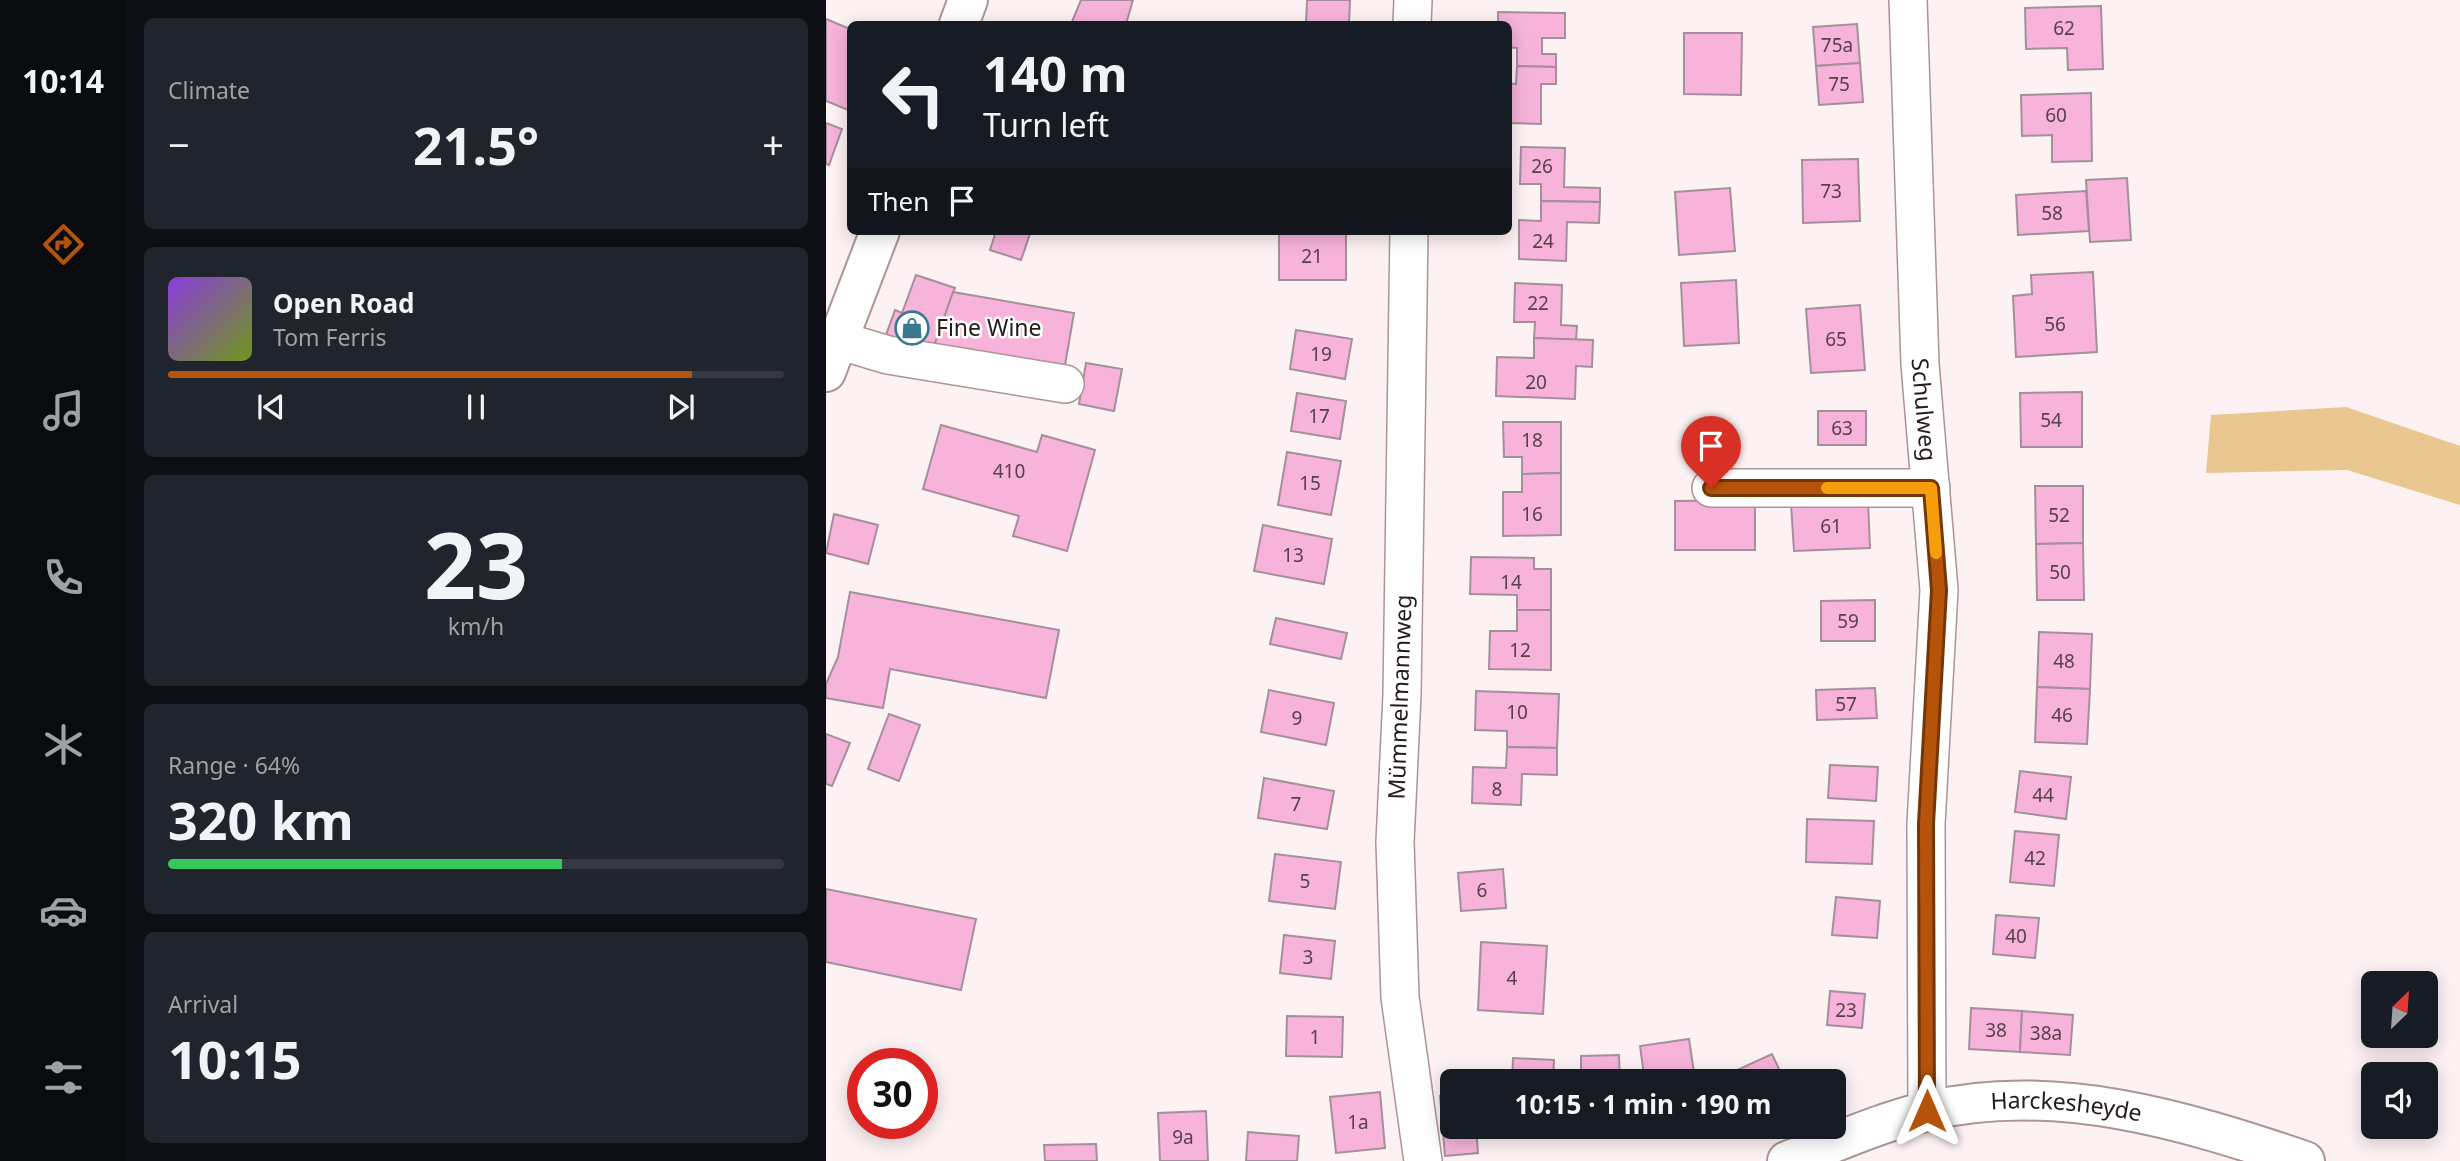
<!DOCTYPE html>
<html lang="en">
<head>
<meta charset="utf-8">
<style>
	body { margin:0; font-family:"Noto Sans",sans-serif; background:#20242c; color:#f1f3f6; height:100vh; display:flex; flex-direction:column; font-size:26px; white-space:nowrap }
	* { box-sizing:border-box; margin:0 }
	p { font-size:23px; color:#9ea1a6 }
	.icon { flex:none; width:38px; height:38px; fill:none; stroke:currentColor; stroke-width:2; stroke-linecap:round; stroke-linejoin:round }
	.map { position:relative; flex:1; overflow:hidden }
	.drawer { display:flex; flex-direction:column; gap:18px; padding:18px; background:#0d0f14; width:700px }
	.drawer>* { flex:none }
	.top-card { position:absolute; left:21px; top:21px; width:665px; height:214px; border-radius:10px; box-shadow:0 4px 18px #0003; background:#171b24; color:#f1f3f6; overflow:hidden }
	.needle { width:46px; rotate:25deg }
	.controls { position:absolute; left:1535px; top:971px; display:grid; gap:14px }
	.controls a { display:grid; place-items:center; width:77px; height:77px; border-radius:10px; background:#171b24; box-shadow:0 4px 18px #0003; font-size:35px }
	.speed { position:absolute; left:21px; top:1048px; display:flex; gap:14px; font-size:35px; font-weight:700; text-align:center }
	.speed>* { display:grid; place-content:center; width:91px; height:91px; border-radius:50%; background:#171b24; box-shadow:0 4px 18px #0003; line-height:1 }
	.speed .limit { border:10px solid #d22; background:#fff; color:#111 }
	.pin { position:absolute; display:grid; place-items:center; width:60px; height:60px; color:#fff; margin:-72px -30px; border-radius:50% 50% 50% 0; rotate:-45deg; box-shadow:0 0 7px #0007 }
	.pin .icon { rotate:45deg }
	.me { position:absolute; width:77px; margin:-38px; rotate:0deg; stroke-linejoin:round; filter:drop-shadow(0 0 5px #0008) }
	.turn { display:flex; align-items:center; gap:24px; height:147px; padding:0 21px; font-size:32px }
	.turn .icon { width:91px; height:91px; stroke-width:2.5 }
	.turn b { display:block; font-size:49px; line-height:60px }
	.then { display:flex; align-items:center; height:66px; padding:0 21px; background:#0003; gap:14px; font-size:26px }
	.big { font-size:52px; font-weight:700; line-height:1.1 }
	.drawer .tile { flex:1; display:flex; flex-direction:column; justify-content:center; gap:10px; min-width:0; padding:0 24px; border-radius:10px; background:#20242c }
	.drawer .dial { align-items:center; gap:0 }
	.dial b { font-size:91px; line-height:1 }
	.song { display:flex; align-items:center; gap:21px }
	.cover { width:84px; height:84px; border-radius:10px; background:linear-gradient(135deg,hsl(270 70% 55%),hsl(80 70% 35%)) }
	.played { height:7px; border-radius:4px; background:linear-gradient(90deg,#b45309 85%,#363941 85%) }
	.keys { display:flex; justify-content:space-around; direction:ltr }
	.heat { display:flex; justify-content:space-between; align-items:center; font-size:38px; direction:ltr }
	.charge { height:10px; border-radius:5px; background:linear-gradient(90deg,#34c759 64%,#363941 0) }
	.trip { position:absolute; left:614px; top:1069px; width:406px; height:70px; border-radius:10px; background:#171b24; box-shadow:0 4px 18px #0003; font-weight:700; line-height:70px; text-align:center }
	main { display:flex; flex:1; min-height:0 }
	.dock { display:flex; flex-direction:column; width:126px; justify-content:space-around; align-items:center; background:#090b0e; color:#9ea1a6 }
	.dock .icon { width:49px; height:49px }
	.dock .on { color:#b45309 }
	.dock b { font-size:32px; color:#f1f3f6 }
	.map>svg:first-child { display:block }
	.green { fill:#eac791 }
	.building { fill:#f7b3da; stroke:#a48f9b; stroke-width:2 }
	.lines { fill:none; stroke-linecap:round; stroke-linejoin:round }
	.minor-casing { stroke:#ad9495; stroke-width:40 }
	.major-casing { stroke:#ad9495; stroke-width:42 }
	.minor { stroke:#fff; stroke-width:37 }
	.major { stroke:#fff; stroke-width:38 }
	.route-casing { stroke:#753606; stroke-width:18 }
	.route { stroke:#b45309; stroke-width:12 }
	.slow { stroke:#f59e0b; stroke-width:12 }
	.labels { text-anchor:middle; stroke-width:5; stroke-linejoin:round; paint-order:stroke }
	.number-label { font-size:19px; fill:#59414b }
	.poi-label { font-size:23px; fill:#241b1b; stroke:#fff; text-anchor:start }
	.street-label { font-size:23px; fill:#241b1b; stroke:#fff }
</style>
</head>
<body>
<main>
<nav class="dock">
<b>10:14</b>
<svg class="icon on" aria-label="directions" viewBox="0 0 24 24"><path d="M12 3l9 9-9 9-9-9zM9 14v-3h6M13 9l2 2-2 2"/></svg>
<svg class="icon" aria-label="music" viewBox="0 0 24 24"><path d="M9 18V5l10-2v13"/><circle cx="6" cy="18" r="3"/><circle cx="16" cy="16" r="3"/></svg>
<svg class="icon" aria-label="phone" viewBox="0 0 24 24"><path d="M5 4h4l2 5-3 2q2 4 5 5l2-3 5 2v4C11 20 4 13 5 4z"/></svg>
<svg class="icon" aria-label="climate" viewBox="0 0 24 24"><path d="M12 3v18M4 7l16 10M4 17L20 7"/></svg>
<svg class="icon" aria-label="car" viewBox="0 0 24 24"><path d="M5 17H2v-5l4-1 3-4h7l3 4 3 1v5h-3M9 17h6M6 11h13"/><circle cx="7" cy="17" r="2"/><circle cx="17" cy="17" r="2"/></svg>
<svg class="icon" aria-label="filters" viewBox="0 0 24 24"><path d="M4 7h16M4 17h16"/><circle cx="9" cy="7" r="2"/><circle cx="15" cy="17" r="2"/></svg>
</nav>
<section class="drawer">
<div class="tile"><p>Climate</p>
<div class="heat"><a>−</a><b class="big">21.5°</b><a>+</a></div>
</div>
<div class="tile">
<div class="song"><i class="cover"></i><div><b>Open Road</b><p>Tom Ferris</p></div></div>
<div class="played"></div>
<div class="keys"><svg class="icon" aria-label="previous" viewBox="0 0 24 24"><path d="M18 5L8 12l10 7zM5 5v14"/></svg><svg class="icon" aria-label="pause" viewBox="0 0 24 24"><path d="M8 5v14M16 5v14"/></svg><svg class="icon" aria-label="next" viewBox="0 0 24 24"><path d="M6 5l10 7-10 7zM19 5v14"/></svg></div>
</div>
<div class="tile dial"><b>23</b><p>km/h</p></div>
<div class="tile"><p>Range · 64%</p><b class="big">320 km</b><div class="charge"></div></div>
<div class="tile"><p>Arrival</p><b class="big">10:15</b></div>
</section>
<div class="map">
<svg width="1634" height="1161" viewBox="0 0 1634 1161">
	<rect width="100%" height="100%" fill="#fdf2f3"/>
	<!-- green -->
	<polygon class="green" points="1520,407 1634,446 1634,505 1521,470 1380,473 1385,415"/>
	<!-- building -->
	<g class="building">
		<polygon points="255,0 307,0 300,24 245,24"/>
		<polygon points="481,0 524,0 523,24 480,24"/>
		<polygon points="1275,6 1277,69 1242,70 1241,48 1200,49 1199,8"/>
		<polygon points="672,12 739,13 739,38 716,38 716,54 730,54 730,67 691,66 691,48 682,47 682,24 672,24"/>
		<polygon points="0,19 24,29 24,102 22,110 0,101"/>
		<polygon points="1031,24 1034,63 990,66 987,27"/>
		<polygon points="858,33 916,33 915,95 858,94"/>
		<polygon points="1034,63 1037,102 993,105 990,66"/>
		<polygon points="691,66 730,67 730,84 715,84 715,124 682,123 682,83 690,84"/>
		<polygon points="1265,93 1266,161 1226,162 1226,135 1196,136 1195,95"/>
		<polygon points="0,123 16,129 3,165 0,164"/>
		<polygon points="695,147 739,148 738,187 774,188 774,202 715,201 715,184 694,184"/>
		<polygon points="1032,159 1034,221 977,223 976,160"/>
		<polygon points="1301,178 1305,240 1264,242 1260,180"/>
		<polygon points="904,188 909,251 853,255 849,192"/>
		<polygon points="1260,191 1263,231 1192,235 1190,195"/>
		<polygon points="715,201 774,202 773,223 741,222 740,261 693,259 693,220 715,221"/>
		<polygon points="170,231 205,231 195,260 164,250"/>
		<rect x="453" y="231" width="67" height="49"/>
		<polygon points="1267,272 1271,352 1190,357 1187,296 1206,294 1205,275"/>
		<polygon points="90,275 129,288 106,352 60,335 69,310 76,313"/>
		<polygon points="910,280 913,343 858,346 855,283"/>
		<polygon points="689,283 736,285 735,325 751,326 750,340 708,338 709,322 688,322"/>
		<polygon points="127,292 248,313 238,371 107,349"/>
		<polygon points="1034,305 1039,370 985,373 980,309"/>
		<polygon points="470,330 526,339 519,379 464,369"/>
		<polygon points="708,338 767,340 766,367 750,366 749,399 670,396 671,357 708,358"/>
		<polygon points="260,363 296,369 288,411 253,404"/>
		<polygon points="1256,392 1256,447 1195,447 1194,393"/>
		<polygon points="471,393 520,401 514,439 465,431"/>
		<rect x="992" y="411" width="48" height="34"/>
		<polygon points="677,422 735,422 735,473 696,474 696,457 678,457"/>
		<polygon points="115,425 211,452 216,435 269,450 241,551 187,536 193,516 97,489"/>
		<polygon points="461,452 515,461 505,515 452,505"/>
		<polygon points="735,473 735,535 677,536 677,492 696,492 696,474"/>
		<polygon points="1209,486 1257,486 1257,543 1210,544"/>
		<polygon points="929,500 929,550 849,550 849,501"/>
		<polygon points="1042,501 1044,548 968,551 965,504"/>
		<polygon points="8,514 52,525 42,564 0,553"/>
		<polygon points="437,525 506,539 498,584 428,571"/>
		<polygon points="1257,543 1258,600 1211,600 1210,544"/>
		<polygon points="645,557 708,558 708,569 725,569 725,610 691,610 691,595 644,594"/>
		<polygon points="24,592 233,630 220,698 64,669 57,708 0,698 0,684 12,657"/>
		<polygon points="1049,600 1049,641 995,641 995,601"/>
		<polygon points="691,610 725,610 725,670 663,669 664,631 691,631"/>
		<polygon points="450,618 521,633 515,659 444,644"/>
		<polygon points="1213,632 1266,634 1264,689 1211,687"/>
		<polygon points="1211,687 1264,689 1261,744 1209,742"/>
		<polygon points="1049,688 1051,718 991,720 990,690"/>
		<polygon points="443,690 508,703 500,745 435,732"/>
		<polygon points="650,691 733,694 731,748 681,747 681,731 649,730"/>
		<polygon points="63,714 94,725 73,781 42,769"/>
		<polygon points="0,734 24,743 6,786 0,784"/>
		<polygon points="681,747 731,748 731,775 696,774 695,805 646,803 647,767 680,768"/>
		<polygon points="1004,765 1052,767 1050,801 1002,798"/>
		<polygon points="1194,771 1245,777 1240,819 1189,812"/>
		<polygon points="438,778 508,791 501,829 432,818"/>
		<polygon points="981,819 1048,821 1046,864 980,862"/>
		<polygon points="1189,831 1233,835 1228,886 1184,882"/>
		<polygon points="449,854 515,862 509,909 443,901"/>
		<polygon points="677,869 680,908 635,911 632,873"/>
		<polygon points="0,889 150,919 135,990 0,962"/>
		<polygon points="1010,897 1054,901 1051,938 1006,935"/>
		<polygon points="1170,915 1213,918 1209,958 1167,954"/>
		<polygon points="458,935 509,941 505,979 454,973"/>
		<polygon points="655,942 721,946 717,1014 652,1010"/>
		<polygon points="1004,991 1039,994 1036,1028 1001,1025"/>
		<polygon points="1145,1008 1196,1011 1194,1052 1143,1049"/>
		<polygon points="1196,1011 1247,1015 1244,1055 1194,1052"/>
		<polygon points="461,1016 517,1017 516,1057 460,1056"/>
		<polygon points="863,1039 869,1079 819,1082 814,1046"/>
		<polygon points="946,1054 959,1082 914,1082 909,1071"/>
		<polygon points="793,1055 794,1082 755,1082 755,1056"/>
		<polygon points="687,1058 728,1060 727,1082 686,1082"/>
		<polygon points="554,1092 559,1148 510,1153 504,1097"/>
		<polygon points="626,1095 626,1127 650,1127 652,1153 619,1156 614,1096"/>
		<polygon points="380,1111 382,1161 334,1161 332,1113"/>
		<polygon points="838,1127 870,1127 843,1138"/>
		<polygon points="422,1132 473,1136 471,1161 420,1161"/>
		<polygon points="270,1144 271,1161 219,1161 218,1145"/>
	</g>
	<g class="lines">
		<defs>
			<g id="minor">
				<path id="s1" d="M 1082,0 L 1094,364 L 1113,590 L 1100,824 L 1101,1111"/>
				<polyline points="586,24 587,0"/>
				<polyline points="583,231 576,695 569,842 574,997 597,1161"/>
				<polyline points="12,340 62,355 239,384"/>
				<polyline points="885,488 1105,488"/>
			</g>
			<g id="major">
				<polyline points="133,24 142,0"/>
				<polyline points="0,372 54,231"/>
				<path id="s2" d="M 961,1161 C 1007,1144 1054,1122 1102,1111 C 1229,1081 1359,1120 1479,1161"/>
			</g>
		</defs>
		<!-- minor casing -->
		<use href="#minor" class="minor-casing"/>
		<!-- major casing -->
		<use href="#major" class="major-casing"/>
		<!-- minor -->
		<use href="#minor" class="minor"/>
		<!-- major -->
		<use href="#major" class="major"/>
	</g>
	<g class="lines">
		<defs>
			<polyline id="route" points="885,488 1105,488 1113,590 1100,824 1101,1111"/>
		</defs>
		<!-- route casing -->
		<use href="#route" class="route-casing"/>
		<!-- route -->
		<use href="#route" class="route"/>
		<!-- slow -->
		<polyline class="slow" points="1001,488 1105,488 1110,553"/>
	</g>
	<!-- icons -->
	<defs>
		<symbol id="shop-ring" viewBox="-11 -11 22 22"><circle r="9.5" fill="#fff" stroke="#38798c" stroke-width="1.5"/><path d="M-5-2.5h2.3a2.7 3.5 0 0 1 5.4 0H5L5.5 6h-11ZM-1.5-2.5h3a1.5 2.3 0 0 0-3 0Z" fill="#38798c"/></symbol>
	</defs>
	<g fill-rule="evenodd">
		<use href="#shop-ring" x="67" y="309" width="38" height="38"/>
	</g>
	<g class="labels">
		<!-- number labels -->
		<g class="number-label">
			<text x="1238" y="35">62</text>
			<text x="1011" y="52">75a</text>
			<text x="1013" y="91">75</text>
			<text x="1230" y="122">60</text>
			<text x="716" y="173">26</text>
			<text x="1005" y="198">73</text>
			<text x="1226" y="220">58</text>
			<text x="717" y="248">24</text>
			<text x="486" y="263">21</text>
			<text x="712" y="310">22</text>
			<text x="1229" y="331">56</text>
			<text x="1010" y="346">65</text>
			<text x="495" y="361">19</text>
			<text x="710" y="389">20</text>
			<text x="493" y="423">17</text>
			<text x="1225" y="427">54</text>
			<text x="1016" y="435">63</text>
			<text x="706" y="447">18</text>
			<text x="183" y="478">410</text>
			<text x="484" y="490">15</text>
			<text x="706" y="521">16</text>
			<text x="1233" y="522">52</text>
			<text x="1005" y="533">61</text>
			<text x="467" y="562">13</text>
			<text x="1234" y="579">50</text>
			<text x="685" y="589">14</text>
			<text x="1022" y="628">59</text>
			<text x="694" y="657">12</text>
			<text x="1238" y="668">48</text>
			<text x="1020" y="711">57</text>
			<text x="691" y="719">10</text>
			<text x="1236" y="722">46</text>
			<text x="471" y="725">9</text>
			<text x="671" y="796">8</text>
			<text x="1217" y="802">44</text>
			<text x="470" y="811">7</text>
			<text x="1209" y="865">42</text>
			<text x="479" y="888">5</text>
			<text x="656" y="897">6</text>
			<text x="1190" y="943">40</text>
			<text x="482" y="964">3</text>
			<text x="686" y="985">4</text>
			<text x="1020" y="1017">23</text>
			<text x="1170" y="1037">38</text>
			<text x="1220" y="1040">38a</text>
			<text x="489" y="1044">1</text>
			<text x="532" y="1129">1a</text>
			<text x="357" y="1144">9a</text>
		</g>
		<!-- poi labels -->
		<g class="poi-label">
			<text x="110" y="336">Fine Wine</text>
		</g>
		<!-- street labels -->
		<g class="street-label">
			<text dy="8" stroke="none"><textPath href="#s1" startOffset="410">Schulweg</textPath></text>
			<text transform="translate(574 697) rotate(-88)" y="8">Mümmelmannweg</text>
			<text dy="8" stroke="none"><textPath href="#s2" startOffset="289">Harckesheyde</textPath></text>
		</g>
	</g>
</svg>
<div class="controls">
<a><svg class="needle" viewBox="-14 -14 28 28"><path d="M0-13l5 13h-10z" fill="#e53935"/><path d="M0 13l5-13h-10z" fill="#9ea1a6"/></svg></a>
<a><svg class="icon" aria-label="sound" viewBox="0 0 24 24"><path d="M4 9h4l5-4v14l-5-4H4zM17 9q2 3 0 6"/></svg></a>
</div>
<div class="speed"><div class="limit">30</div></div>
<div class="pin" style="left:885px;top:488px;background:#d93025"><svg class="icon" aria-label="arrive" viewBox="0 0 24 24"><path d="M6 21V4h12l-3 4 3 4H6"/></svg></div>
<svg class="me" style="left:1101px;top:1111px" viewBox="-20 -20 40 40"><path d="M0-17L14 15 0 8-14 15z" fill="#b45309" stroke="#fff" stroke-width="4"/></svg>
<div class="trip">10:15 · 1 min · 190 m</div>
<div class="top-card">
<div class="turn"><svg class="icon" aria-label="left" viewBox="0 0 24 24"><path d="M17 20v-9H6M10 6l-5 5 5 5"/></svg><div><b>140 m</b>Turn left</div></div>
<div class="then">Then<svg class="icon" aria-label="arrive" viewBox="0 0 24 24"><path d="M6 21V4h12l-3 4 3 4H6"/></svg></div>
</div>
</div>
</main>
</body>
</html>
